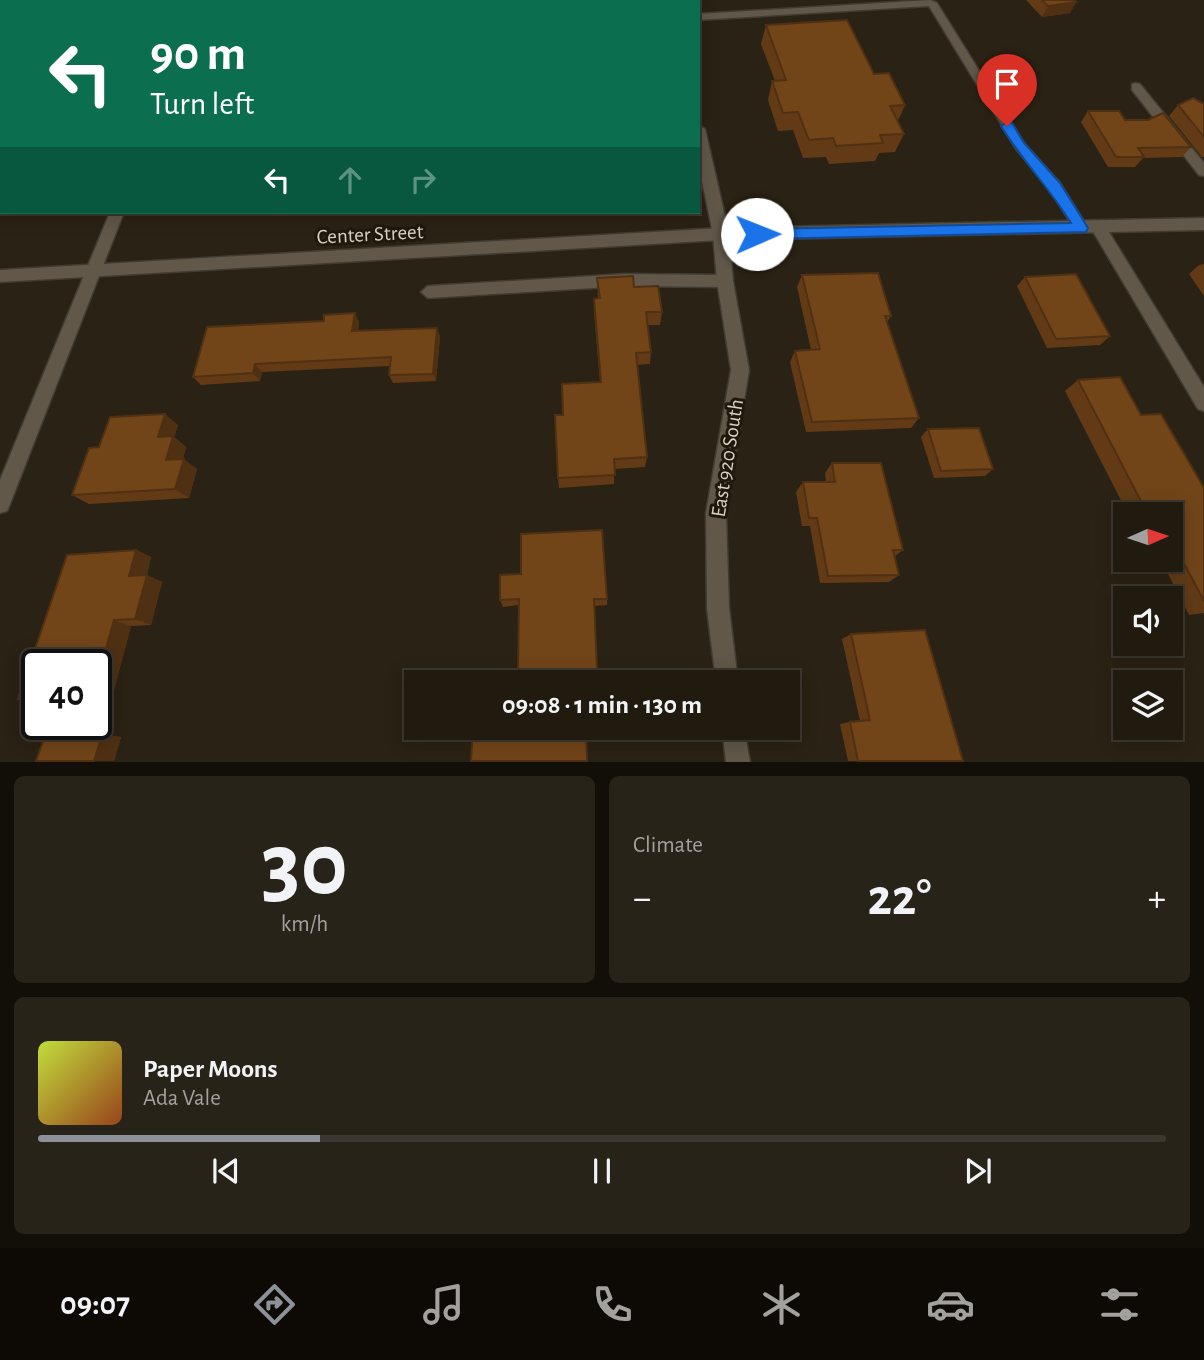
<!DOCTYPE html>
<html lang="en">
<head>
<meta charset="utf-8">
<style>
	body { margin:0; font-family:"Alegreya Sans",sans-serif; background:#282318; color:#f1f3f6; height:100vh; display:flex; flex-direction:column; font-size:26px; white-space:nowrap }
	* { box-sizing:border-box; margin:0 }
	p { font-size:23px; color:#a2a19e }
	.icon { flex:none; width:38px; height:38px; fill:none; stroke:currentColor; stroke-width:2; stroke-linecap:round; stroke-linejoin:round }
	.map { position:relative; height:762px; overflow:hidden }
	.side { display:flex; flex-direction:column; gap:14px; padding:14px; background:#120e08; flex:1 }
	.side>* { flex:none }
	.banner { position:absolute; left:0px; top:0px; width:700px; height:214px; box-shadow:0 4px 18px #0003,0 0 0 2px #3d382f; background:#0b6e4f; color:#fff; overflow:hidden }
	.needle { width:46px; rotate:87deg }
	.buttons { position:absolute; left:1113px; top:502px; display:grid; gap:14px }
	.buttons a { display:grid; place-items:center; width:70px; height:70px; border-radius:0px; background:#201a0f; box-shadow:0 4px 18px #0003,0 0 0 2px #3d382f; font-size:35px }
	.speed { position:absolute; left:21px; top:649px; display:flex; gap:14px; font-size:35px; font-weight:700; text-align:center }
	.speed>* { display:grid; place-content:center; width:91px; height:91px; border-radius:50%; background:#201a0f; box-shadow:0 4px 18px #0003,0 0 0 2px #3d382f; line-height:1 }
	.speed .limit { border:4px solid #111; border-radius:10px; background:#fff; color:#111 }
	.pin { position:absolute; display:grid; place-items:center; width:60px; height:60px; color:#fff; margin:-72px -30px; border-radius:50% 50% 50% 0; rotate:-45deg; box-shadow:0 0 7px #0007 }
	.pin .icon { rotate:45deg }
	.me { position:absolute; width:77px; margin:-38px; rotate:89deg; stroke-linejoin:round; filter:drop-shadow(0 0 5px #0008) }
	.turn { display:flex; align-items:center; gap:24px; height:147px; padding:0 35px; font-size:32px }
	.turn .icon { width:91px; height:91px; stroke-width:2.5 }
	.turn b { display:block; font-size:49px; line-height:60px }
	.lanes { display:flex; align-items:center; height:66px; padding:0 35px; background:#0003; justify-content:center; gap:35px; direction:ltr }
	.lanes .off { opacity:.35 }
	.big { font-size:52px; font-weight:600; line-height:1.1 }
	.side .tile { flex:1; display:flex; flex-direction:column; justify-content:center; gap:10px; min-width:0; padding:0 24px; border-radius:10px; background:#282318 }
	.side .dial { align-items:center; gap:0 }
	.dial b { font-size:91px; line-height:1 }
	.song { display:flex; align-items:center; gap:21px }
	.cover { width:84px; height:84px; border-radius:10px; background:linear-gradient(135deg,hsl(70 70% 55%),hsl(20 70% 35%)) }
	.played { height:7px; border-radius:4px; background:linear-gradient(90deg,#8c9099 25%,#3d382f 25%) }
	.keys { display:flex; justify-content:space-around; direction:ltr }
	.heat { display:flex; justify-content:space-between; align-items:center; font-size:38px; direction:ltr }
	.side .tiles { flex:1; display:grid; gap:14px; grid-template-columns:1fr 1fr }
	.tile:last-child { grid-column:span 2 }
	.trip { position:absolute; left:404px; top:670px; width:396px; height:70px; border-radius:0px; background:#201a0f; box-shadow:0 4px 18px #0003,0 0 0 2px #3d382f; font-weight:600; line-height:70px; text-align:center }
	.tab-bar { display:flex; height:112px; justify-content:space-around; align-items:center; background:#0d0a06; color:#a2a19e }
	.tab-bar .icon { width:49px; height:49px }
	.tab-bar .selected { color:#8c9099 }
	.tab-bar b { font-size:32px; color:#f1f3f6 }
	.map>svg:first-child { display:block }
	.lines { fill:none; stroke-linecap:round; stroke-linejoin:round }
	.lane-casing { stroke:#413b32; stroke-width:3 }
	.street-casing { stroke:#413b32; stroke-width:3 }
	.secondary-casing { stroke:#413b32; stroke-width:3 }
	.lane { fill:#615849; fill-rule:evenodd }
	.street { fill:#615849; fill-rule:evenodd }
	.secondary { fill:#615849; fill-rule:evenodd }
	.wall { fill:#623b16 }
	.shaded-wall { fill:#503012 }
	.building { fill:#724519; stroke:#503012; stroke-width:2 }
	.route { fill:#1a73e8; stroke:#114b97; stroke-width:2 }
	.labels { text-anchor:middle; stroke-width:6; stroke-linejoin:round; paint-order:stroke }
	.street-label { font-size:21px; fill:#d6d1c8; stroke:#20190b }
</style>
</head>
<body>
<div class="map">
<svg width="1204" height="762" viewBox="0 0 1204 762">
	<rect width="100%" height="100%" fill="#2a2214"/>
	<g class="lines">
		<defs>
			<g id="lane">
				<polygon points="930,0 937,3 1024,143 1060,183 1088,228 1086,232 1076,232 1050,189 1016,149 929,6 698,20 698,14"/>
				<polygon points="1136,83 1140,84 1204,163 1204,176 1199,175 1132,90 1132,84"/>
				<polygon points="626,274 725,275 732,281 725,287 626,286 428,298 421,292 428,286"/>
			</g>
			<g id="street">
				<rect x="255" y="0" width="12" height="2"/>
				<rect x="664" y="0" width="12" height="2"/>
				<polygon points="698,125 705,129 729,234 733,281 749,370 726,513 729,608 738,682 716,682 707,608 706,513 731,370 717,281 713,234 698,162"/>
				<polygon points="110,212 124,212 10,504 7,511 0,513 0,480"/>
				<polygon points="1099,222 1104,224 1204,387 1204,411 1198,409 1091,228"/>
				<polygon points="722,728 744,728 750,762 726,762"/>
			</g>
			<polygon id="secondary" points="1204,218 1204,230 721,240 0,282 0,270 721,228"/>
		</defs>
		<!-- lane casing -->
		<use href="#lane" class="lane-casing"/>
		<!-- street casing -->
		<use href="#street" class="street-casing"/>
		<!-- secondary casing -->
		<use href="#secondary" class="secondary-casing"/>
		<!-- lane -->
		<use href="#lane" class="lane"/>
		<!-- street -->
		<use href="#street" class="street"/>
		<!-- secondary -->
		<use href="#secondary" class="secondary"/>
	</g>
	<!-- wall -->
	<g class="wall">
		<polygon points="1026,0 1074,0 1076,2 1070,13 1042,17"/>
		<polygon points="766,25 874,74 905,105 898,121 904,134 895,152 879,153 875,161 829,164 826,157 803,158 793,130 778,131 768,100 772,81 775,81 761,44"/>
		<polygon points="1204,104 1204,157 1202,157 1169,116 1178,105"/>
		<polygon points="1088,111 1125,120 1191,147 1182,157 1143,158 1135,167 1108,167 1081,122"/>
		<polygon points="1,156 2,201 0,201 0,158"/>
		<polygon points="1204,264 1204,296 1189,274 1199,265"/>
		<polygon points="802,275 891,316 887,322 919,418 911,428 806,432 790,362 795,351 811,350 797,287"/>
		<polygon points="1025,277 1110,336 1100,345 1047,348 1017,286"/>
		<polygon points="597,278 634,287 662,312 660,325 647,325 651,352 650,364 637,365 647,457 645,467 614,469 614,484 559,488 558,478 563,415 600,382 594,312 594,299 598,298"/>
		<polygon points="359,322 358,331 437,328 440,337 436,381 393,383 389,375 390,366 262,372 260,381 201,385 193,377"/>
		<polygon points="1078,380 1141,415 1204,488 1204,613 1189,615 1161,560 1171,560 1171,514 1128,514 1065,391"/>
		<polygon points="178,425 174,437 186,447 183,459 197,469 189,498 89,504 72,495 99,447"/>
		<polygon points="928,429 993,469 985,476 934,478 921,437"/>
		<polygon points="832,463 903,550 895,556 899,575 889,582 820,583 810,526 802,526 796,492 803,482 826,482 825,473"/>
		<polygon points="136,550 151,557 147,575 162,582 151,625 131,626 102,735 121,737 114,761 36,761 49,724 96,724 96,665 37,665 37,702 18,699 67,555"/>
		<polygon points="500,575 607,599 607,605 594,606 597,673 521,678 518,674 518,605 503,607 500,600"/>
		<polygon points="851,634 963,761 848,761 840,724 850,722 860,721 842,639"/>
	</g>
	<!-- shaded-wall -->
	<g class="shaded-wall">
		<polygon points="14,0 25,0 26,2 13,2"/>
		<polygon points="190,0 202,0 201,2 189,2"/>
		<polygon points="1076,2 1070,13 1042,17 1048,6"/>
		<polygon points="2,18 2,51 0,54 0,21"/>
		<polygon points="355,313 359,322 357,339 352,331"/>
		<polygon points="437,328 440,337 436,381 433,374"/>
		<polygon points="255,364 262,372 260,381 253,373"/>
		<polygon points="165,414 178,425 174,437 186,447 180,470 166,460 158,437"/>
		<polygon points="184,459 197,469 189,498 175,489"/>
		<polygon points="136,550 151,557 147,575 162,582 151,625 135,619 129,576"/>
		<polygon points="114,620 131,626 102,735 121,737 114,761 94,761 82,736 85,724 96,724 96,684"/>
	</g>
	<!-- building -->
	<g class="building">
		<polygon points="0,0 14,0 13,2 2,2 2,18 0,21"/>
		<polygon points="132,0 190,0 189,2 131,2"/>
		<polygon points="311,0 360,0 359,2 310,2"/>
		<rect x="554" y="0" width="53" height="2"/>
		<polygon points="1042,0 1074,0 1076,2 1048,6"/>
		<polygon points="847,20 874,74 889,73 905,105 890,106 904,134 880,135 883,143 836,146 833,138 809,140 798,112 783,113 772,81 786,80 766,25"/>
		<polygon points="1193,98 1204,104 1204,137 1178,105"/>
		<polygon points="1088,111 1119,111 1125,120 1148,120 1163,113 1191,147 1138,148 1144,157 1116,157"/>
		<polygon points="2,156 2,186 0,186 0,158"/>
		<polygon points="878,273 891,316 885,316 919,418 812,422 795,351 820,349 802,275"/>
		<polygon points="1076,274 1110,336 1056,339 1025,277"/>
		<polygon points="633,276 634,287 658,286 662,312 646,312 651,352 636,353 647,457 614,459 615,475 558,478 555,415 563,415 562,384 601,382 594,299 600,298 597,278"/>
		<polygon points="355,313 352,331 437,328 433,374 389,375 391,357 255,364 253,373 193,377 207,327 324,321 324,315"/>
		<polygon points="1120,377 1141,415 1161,414 1204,488 1204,601 1171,539 1171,514 1158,514 1156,510 1146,511 1078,380"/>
		<polygon points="165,414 158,437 173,436 166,460 184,459 175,489 72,495 89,448 99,447 110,417"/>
		<polygon points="979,428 993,469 941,471 928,429"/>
		<polygon points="832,463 881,463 903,550 893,550 899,575 828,576 817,518 809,518 803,482 835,482"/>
		<polygon points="602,530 607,599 594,599 597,669 518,674 519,599 500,600 500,575 521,574 521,534"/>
		<polygon points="136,550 129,576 147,575 135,619 114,620 96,684 96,665 37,665 37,697 18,699 67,555"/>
		<polygon points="925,630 963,761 858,761 850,722 870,720 851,634"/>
		<polygon points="49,724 85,724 82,736 102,735 94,761 36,761"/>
		<polygon points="494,728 586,728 587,761 471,761 473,729"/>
	</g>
	<!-- route -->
	<path class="route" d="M 1007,122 L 1012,123 L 1024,143 L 1060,183 L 1088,228 L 1086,232 L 757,239 L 750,234 L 757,229 L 1071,223 C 1050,189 1022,160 1001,126 Z"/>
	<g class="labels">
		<!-- street labels -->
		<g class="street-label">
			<text transform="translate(370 234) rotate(-3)" y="7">Center Street</text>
			<text transform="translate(727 458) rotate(-81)" y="7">East 920 South</text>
		</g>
	</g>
</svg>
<div class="buttons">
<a><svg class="needle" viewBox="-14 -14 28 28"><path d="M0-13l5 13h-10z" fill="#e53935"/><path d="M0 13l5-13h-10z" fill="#a2a19e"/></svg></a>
<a><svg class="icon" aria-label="sound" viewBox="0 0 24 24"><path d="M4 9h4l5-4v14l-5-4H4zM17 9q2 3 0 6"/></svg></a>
<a><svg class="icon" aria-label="layers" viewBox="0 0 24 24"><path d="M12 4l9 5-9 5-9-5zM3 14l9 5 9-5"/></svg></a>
</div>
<div class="speed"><div class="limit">40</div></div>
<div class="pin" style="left:1007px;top:126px;background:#d93025"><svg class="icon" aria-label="arrive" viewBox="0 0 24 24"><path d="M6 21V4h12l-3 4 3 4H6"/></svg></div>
<svg class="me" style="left:757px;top:234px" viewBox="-20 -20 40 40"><circle r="19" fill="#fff"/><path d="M0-13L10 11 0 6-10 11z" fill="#1a73e8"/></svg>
<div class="trip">09:08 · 1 min · 130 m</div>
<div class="banner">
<div class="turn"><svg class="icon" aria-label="left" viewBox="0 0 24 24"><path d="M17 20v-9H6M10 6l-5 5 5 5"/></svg><div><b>90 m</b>Turn left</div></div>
<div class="lanes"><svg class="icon" aria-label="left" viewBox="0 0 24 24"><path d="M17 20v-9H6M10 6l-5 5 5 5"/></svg><svg class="icon off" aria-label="ahead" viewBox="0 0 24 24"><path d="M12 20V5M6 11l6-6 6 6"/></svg><svg class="icon off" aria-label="right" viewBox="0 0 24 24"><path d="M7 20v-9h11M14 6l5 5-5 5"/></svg></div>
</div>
</div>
<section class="side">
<div class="tiles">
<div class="tile dial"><b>30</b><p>km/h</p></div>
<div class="tile"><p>Climate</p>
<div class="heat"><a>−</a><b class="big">22°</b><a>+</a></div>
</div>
<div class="tile">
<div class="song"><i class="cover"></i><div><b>Paper Moons</b><p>Ada Vale</p></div></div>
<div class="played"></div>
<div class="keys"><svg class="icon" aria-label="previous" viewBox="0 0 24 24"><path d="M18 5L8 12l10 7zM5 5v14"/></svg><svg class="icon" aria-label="pause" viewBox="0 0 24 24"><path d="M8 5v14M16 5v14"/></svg><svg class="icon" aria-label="next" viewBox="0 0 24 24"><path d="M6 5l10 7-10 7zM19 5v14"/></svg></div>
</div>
</div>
</section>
<nav class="tab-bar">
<b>09:07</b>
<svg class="icon selected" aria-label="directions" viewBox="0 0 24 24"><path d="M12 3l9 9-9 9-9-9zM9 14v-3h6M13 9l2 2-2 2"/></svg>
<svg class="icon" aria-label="music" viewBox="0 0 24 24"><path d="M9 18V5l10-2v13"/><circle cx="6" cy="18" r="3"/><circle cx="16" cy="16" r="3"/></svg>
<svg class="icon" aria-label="phone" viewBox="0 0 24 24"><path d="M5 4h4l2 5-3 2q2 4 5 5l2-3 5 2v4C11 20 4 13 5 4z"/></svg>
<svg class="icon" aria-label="climate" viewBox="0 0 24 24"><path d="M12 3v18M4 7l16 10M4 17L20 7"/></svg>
<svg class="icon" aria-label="car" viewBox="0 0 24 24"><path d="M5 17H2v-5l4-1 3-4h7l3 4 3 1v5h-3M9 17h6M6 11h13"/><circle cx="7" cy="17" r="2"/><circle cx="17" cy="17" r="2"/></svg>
<svg class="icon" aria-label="filters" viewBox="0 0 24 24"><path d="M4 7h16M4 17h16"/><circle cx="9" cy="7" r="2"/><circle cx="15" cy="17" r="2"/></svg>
</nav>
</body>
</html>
